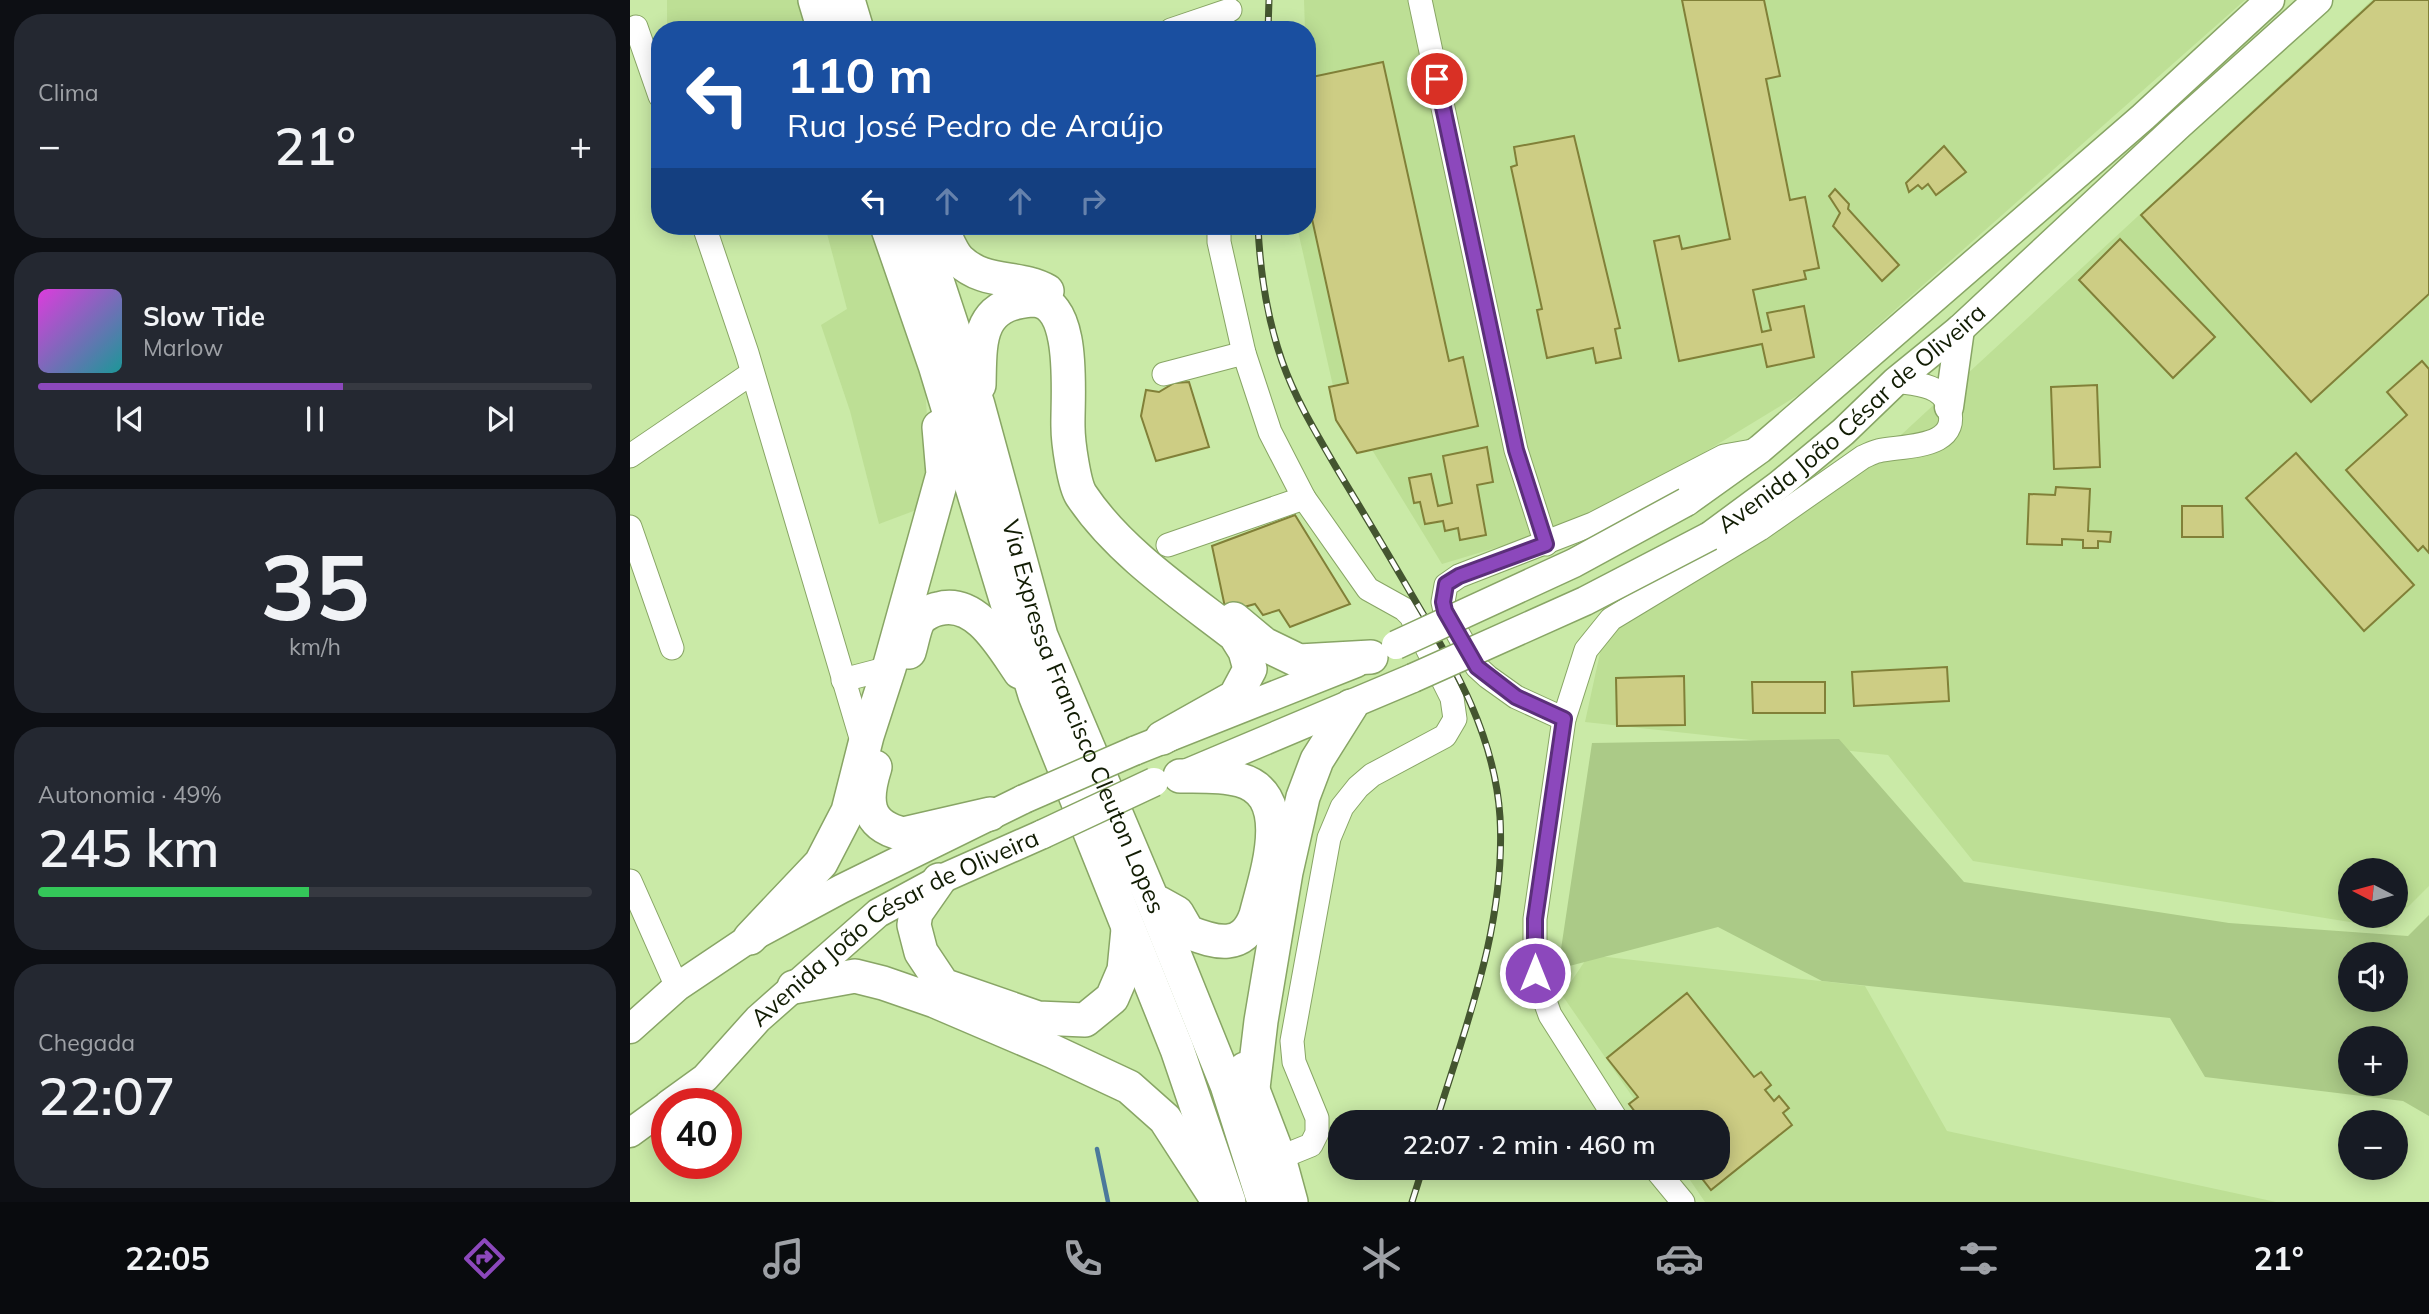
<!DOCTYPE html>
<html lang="pt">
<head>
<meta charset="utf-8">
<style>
	body { margin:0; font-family:Mulish,sans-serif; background:#242831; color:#f1f3f6; height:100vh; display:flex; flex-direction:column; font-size:26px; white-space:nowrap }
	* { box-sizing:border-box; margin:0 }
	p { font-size:23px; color:#9ea1a6 }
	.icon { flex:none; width:38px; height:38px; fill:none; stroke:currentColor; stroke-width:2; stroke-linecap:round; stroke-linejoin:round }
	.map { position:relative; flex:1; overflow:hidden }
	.side { display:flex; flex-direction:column; gap:14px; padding:14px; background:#0d0f14; width:630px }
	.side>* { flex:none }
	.top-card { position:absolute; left:21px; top:21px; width:665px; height:214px; border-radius:28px; box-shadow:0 4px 18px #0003; background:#1a4fa0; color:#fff; overflow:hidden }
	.needle { width:46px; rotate:276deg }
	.tools { position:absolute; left:1708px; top:858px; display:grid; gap:14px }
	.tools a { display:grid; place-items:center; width:70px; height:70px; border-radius:50%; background:#171b24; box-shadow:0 4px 18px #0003; font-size:35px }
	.speed { position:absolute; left:21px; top:1088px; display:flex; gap:14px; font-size:35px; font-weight:700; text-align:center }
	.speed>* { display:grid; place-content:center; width:91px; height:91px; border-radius:50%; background:#171b24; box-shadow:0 4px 18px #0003; line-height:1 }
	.speed .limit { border:10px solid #d22; background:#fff; color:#111 }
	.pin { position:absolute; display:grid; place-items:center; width:60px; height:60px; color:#fff; margin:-30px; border:4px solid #fff; border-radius:50%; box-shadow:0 2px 7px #0007 }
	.me { position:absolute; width:77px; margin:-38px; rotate:0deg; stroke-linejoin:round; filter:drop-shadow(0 0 5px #0008) }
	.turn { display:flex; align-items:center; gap:24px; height:147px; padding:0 21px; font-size:32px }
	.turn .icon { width:91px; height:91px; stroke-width:2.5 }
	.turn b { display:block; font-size:49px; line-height:60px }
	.lanes { display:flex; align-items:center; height:66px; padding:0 21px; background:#0003; justify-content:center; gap:35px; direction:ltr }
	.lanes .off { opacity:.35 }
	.big { font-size:52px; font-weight:600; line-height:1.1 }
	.side .card { flex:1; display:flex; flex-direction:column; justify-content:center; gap:10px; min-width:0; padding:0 24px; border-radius:28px; background:#242831 }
	.side .dial { align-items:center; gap:0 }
	.dial b { font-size:91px; line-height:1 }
	.song { display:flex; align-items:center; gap:21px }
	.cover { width:84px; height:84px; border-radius:10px; background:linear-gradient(135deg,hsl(300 70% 55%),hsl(180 70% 35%)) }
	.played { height:7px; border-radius:4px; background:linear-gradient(90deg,#8c48bc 55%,#363941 55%) }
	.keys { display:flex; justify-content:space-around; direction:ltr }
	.heat { display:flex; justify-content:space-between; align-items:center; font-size:38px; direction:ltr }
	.charge { height:10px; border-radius:5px; background:linear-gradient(90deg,#34c759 49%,#363941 0) }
	.trip { position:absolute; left:698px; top:1110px; width:402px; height:70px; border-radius:28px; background:#171b24; box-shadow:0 4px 18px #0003; font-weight:600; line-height:70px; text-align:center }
	.menu { display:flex; height:112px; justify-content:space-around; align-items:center; background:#090b0e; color:#9ea1a6 }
	.menu .icon { width:49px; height:49px }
	.menu .active { color:#8c48bc }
	.menu b { font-size:32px; color:#f1f3f6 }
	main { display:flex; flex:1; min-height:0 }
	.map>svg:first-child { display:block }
	.built { fill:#bddf95; fill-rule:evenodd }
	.green { fill:#abca87; fill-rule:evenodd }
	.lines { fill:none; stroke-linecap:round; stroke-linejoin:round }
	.stream { stroke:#4b799b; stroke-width:4.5 }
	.building { fill:#cdcd84; stroke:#818038; stroke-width:2 }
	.minor-casing { stroke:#88a565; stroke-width:25 }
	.major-casing { stroke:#88a565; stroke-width:31 }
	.highway-casing { stroke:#88a565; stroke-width:36 }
	.minor { stroke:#fff; stroke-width:23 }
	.major { stroke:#fff; stroke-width:28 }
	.highway { stroke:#fff; stroke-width:33 }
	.rail-casing { stroke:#445530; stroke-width:7 }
	.rail { stroke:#fefefe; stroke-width:4.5; stroke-dasharray:13; stroke-linecap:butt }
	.major-bridge-casing { stroke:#88a565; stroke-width:31; stroke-linecap:butt }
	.major-bridge { stroke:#fff; stroke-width:28 }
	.route-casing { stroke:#5b2f7a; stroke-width:18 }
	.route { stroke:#8c48bc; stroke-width:12 }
	.labels { text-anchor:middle; stroke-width:6; stroke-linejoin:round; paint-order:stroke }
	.street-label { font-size:24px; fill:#111c03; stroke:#fefefe }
</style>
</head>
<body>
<main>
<section class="side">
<div class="card"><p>Clima</p>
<div class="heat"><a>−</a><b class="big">21°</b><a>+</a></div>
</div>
<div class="card">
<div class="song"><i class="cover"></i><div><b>Slow Tide</b><p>Marlow</p></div></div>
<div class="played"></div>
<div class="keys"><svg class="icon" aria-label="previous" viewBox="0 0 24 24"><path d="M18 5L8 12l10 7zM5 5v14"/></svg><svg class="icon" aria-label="pause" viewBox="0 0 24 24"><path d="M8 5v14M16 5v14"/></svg><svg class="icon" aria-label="next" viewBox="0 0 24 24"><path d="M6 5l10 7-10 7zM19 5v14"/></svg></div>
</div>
<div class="card dial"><b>35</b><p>km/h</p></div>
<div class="card"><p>Autonomia · 49%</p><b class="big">245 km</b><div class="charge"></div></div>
<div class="card"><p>Chegada</p><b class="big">22:07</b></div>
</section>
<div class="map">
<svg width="1799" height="1202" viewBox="0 0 1799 1202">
	<rect width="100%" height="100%" fill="#caeaa7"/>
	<!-- built -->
	<g class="built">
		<polygon points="37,0 177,0 186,30 79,30 77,26 37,26"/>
		<polygon points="674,0 1615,0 1170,394 968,517 812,564 703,386 668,231 669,226 677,226 677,30 675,30"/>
		<path d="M 1742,0 L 1799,0 L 1799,886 L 1757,928 L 1343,861 L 1258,755 L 955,722 L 975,630 L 1245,459 ZM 1720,870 L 1766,870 L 1766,915 L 1720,915 Z"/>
		<polygon points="195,226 249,226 294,363 300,473 289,509 249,524 220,411 191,325 217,309"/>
		<polygon points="959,955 1235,986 1317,1131 1646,1202 1075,1202 1051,1167 1088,1167 1088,1122 1020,1122 932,995"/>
	</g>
	<!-- green -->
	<path class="green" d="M 1209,739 L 1334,882 L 1599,923 L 1778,936 L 1799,915 L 1799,1116 L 1773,1101 L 1575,1077 L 1540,1018 L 1192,981 L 1088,927 L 928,969 L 962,743 ZM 1720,954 L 1766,954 L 1766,999 L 1720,999 ZM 1720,1038 L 1766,1038 L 1766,1083 L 1720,1083 Z"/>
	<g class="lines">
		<!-- stream -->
		<polyline class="stream" points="467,1149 478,1202"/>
	</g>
	<!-- building -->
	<g class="building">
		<polygon points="1052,0 1134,0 1150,76 1136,79 1160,200 1175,197 1189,268 1174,271 1176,279 1123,290 1132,332 1141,330 1137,313 1174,306 1184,357 1137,367 1132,344 1049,361 1024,241 1049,236 1052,249 1100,239"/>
		<polygon points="1745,0 1799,0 1799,294 1681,402 1511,215"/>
		<polygon points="753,62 819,361 833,357 848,426 727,453 706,420 699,387 718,383 677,196 677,78"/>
		<polygon points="944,136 990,328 985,329 991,358 966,363 963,348 917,358 907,310 912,309 881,167 887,165 884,147"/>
		<polygon points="1314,146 1336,172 1306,195 1298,184 1292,189 1288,185 1279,192 1276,183"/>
		<polygon points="1205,189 1219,204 1218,209 1269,265 1252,281 1203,226 1210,213 1199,196"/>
		<polygon points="1490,239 1585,337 1543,378 1449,280"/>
		<polygon points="1792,361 1799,369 1799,553 1793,546 1788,551 1716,470 1777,415 1757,392"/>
		<polygon points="559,382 579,447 526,461 511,416 516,390 529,392 544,383"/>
		<polygon points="1467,385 1470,467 1424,469 1421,387"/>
		<polygon points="857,447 863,482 847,485 856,535 830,540 828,528 815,531 813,521 795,524 790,502 784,503 779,478 801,474 808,506 822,503 813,456"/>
		<polygon points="1666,453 1784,585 1734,631 1616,498"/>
		<polygon points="1426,487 1460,489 1458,531 1481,532 1480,542 1468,541 1468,548 1453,548 1453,540 1432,539 1432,545 1397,544 1399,494 1425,495"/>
		<polygon points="1552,506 1592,506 1593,537 1552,537"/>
		<polygon points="665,515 720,604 660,627 649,610 633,615 625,604 596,612 582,546"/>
		<polygon points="1317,667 1319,701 1224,706 1222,672"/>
		<polygon points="1054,676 1055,725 987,726 986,678"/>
		<polygon points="1122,682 1195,682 1195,713 1123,713"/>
		<polygon points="1057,993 1124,1077 1131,1072 1141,1085 1135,1090 1144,1101 1149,1096 1159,1108 1153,1113 1162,1125 1081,1190 1063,1167 1088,1167 1088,1122 1027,1122 1025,1119 1021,1122 1013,1122 999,1104 1008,1097 977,1058"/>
	</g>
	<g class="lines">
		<defs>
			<g id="minor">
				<polyline points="790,0 886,450 916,544"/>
				<polyline points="0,30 6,27 30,96"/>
				<polyline points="541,30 600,10"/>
				<polyline points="74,226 117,353 234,748"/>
				<polyline points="589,226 589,242 614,353 640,432 674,498 738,589 774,609 781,616 822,698 825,719 815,736 742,775 728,787 712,807 699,838 662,1041 664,1062 687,1118 687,1133 681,1145 649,1158"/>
				<polyline points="534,374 614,353"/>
				<polyline points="0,456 122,373"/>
				<polyline points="0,527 42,648"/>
				<polyline points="538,545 674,498"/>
				<polyline points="213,680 259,668"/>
				<polyline points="934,719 886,697 858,677 847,667 815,611 813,602 816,585 829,576 963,524 1094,456 1128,450"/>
				<polyline points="0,881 47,987"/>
				<path d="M 988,1122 L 920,1015 L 905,973 L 905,919 L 934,719 L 956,650 L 981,619 L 1130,529 L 1233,457 C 1238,455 1243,452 1248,451 C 1273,445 1334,450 1318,405 C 1311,384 1284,384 1266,381"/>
				<polyline points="1024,1167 1053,1202"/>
			</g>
			<g id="major">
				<polyline points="1319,407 1330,329"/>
				<polyline points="1056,502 1130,449 1513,117 1640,0"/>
				<path id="s1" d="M 1080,536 L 1149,485 L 1213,432 L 1266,381 L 1330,329 L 1549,125 L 1688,0"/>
				<polyline points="504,751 726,663"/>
				<polyline points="553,775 783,678"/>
				<polyline points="0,1029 47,987 120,938 211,889 394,799"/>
				<path id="s2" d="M 39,1104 L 75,1078 L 128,1019 L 248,913 L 309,880 L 413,834"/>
				<polyline points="0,1133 37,1106"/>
			</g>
			<g id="highway">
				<polyline points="185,0 194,30"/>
				<polyline points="218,0 227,30"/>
				<polyline points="257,226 305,365 405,695 547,1049 599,1202"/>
				<path id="s3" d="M 289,226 L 348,405 L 411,636 L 522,899 L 597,1085 L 634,1202"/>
				<path d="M 310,226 C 316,236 321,252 329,260 C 354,285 389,275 417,291"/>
				<path d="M 349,385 C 350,341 347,304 402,300 C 448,298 437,399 438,427 C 438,442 444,484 451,495 C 488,551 552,594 605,635 L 615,651 L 620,669 L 605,697 L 532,738"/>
				<polyline points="604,619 634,644 669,661 741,657"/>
				<path d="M 279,652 C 282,643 284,628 289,620 C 293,615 302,610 308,609 C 346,598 372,646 390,672"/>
				<path d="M 245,767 C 235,799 234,825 273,834 L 360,814"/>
				<polyline points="309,880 286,913 284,925 291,952 313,985 408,1018 455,1020 482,998 494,970 498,929"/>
				<path d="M 529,903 L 547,913 L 558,932 C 586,943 613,951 626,915 C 635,878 666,795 610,780 C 591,775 570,776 550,776"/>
				<polyline points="120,938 191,863 218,811 237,736 259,668 313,474 309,427"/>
				<polyline points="164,987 225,976 253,983 305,1001 422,1051 499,1087 535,1119 583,1193"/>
				<polyline points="615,1069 649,1158 661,1202"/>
				<polyline points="623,1088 631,1021 656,872 673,797 687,760 721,706"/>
			</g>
		</defs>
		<!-- minor casing -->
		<use href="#minor" class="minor-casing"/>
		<!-- major casing -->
		<use href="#major" class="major-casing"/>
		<!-- highway casing -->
		<use href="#highway" class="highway-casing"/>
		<!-- minor -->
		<use href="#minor" class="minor"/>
		<!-- major -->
		<use href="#major" class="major"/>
		<!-- highway -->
		<use href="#highway" class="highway"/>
		<defs>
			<g id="rail">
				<polyline points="638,30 639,0"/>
				<path d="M 628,226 C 630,271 637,318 652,361 C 666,401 689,438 710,474 C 736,517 761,559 786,602 C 826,669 865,737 870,817 C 876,923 837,1022 806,1122"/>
				<polyline points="782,1202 793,1167"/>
			</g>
		</defs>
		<!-- rail casing -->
		<use href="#rail" class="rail-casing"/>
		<!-- rail -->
		<use href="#rail" class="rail"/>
		<defs>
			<g id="major-bridge">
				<polyline points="766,645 944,563 1056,502"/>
				<polyline points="783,678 955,601 1080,536"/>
				<polyline points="394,799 504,751"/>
				<polyline points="413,834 524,782"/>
			</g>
		</defs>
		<!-- major-bridge casing -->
		<use href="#major-bridge" class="major-bridge-casing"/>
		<!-- major-bridge -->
		<use href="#major-bridge" class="major-bridge"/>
	</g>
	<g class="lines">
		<defs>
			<polyline id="route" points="807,79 886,450 916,544 829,576 816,584 813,602 815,611 847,667 886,697 934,719 905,919 905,973"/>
		</defs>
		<!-- route casing -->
		<use href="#route" class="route-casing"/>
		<!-- route -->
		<use href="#route" class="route"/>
	</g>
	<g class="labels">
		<!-- street labels -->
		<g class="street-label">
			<text dy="8" stroke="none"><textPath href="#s1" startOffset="184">Avenida João César de Oliveira</textPath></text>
			<text dy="8" stroke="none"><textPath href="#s3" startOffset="518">Via Expressa Francisco Cleuton Lopes</textPath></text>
			<text dy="8" stroke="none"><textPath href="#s2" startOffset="290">Avenida João César de Oliveira</textPath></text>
		</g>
	</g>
</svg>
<div class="tools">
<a><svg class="needle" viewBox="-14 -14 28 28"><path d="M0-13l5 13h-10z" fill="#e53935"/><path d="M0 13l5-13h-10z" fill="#9ea1a6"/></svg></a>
<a><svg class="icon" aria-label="sound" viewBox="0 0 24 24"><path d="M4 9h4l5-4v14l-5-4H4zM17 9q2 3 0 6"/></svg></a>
<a>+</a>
<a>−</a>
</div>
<div class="speed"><div class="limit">40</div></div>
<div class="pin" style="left:807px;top:79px;background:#d93025"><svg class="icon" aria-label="arrive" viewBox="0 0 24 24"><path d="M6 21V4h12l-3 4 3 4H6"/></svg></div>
<svg class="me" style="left:905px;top:973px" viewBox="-20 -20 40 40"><circle r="17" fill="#8c48bc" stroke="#fff" stroke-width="3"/><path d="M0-11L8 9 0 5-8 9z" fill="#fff"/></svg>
<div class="trip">22:07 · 2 min · 460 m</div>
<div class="top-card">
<div class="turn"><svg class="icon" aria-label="left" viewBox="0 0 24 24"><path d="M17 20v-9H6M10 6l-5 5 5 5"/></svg><div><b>110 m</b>Rua José Pedro de Araújo</div></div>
<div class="lanes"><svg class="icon" aria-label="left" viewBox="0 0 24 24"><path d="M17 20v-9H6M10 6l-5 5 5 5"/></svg><svg class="icon off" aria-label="ahead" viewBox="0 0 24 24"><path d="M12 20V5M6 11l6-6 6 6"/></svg><svg class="icon off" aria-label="ahead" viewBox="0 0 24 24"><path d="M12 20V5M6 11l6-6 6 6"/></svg><svg class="icon off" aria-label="right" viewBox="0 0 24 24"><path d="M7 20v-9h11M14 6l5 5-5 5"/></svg></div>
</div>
</div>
</main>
<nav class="menu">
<b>22:05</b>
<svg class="icon active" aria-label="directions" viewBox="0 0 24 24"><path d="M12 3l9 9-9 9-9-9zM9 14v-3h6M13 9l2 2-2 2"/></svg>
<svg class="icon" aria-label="music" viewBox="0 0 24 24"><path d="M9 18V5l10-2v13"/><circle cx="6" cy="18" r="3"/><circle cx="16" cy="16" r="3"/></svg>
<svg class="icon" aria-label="phone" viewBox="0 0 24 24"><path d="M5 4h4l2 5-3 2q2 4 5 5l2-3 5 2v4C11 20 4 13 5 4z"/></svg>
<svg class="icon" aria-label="climate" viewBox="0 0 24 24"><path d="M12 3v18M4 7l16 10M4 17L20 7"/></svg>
<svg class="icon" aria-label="car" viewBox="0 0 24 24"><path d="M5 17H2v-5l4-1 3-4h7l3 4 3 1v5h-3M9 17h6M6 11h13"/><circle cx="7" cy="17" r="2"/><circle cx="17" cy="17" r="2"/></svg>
<svg class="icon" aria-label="filters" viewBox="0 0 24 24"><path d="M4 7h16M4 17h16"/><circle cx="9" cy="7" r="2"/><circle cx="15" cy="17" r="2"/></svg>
<b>21°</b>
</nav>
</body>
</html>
